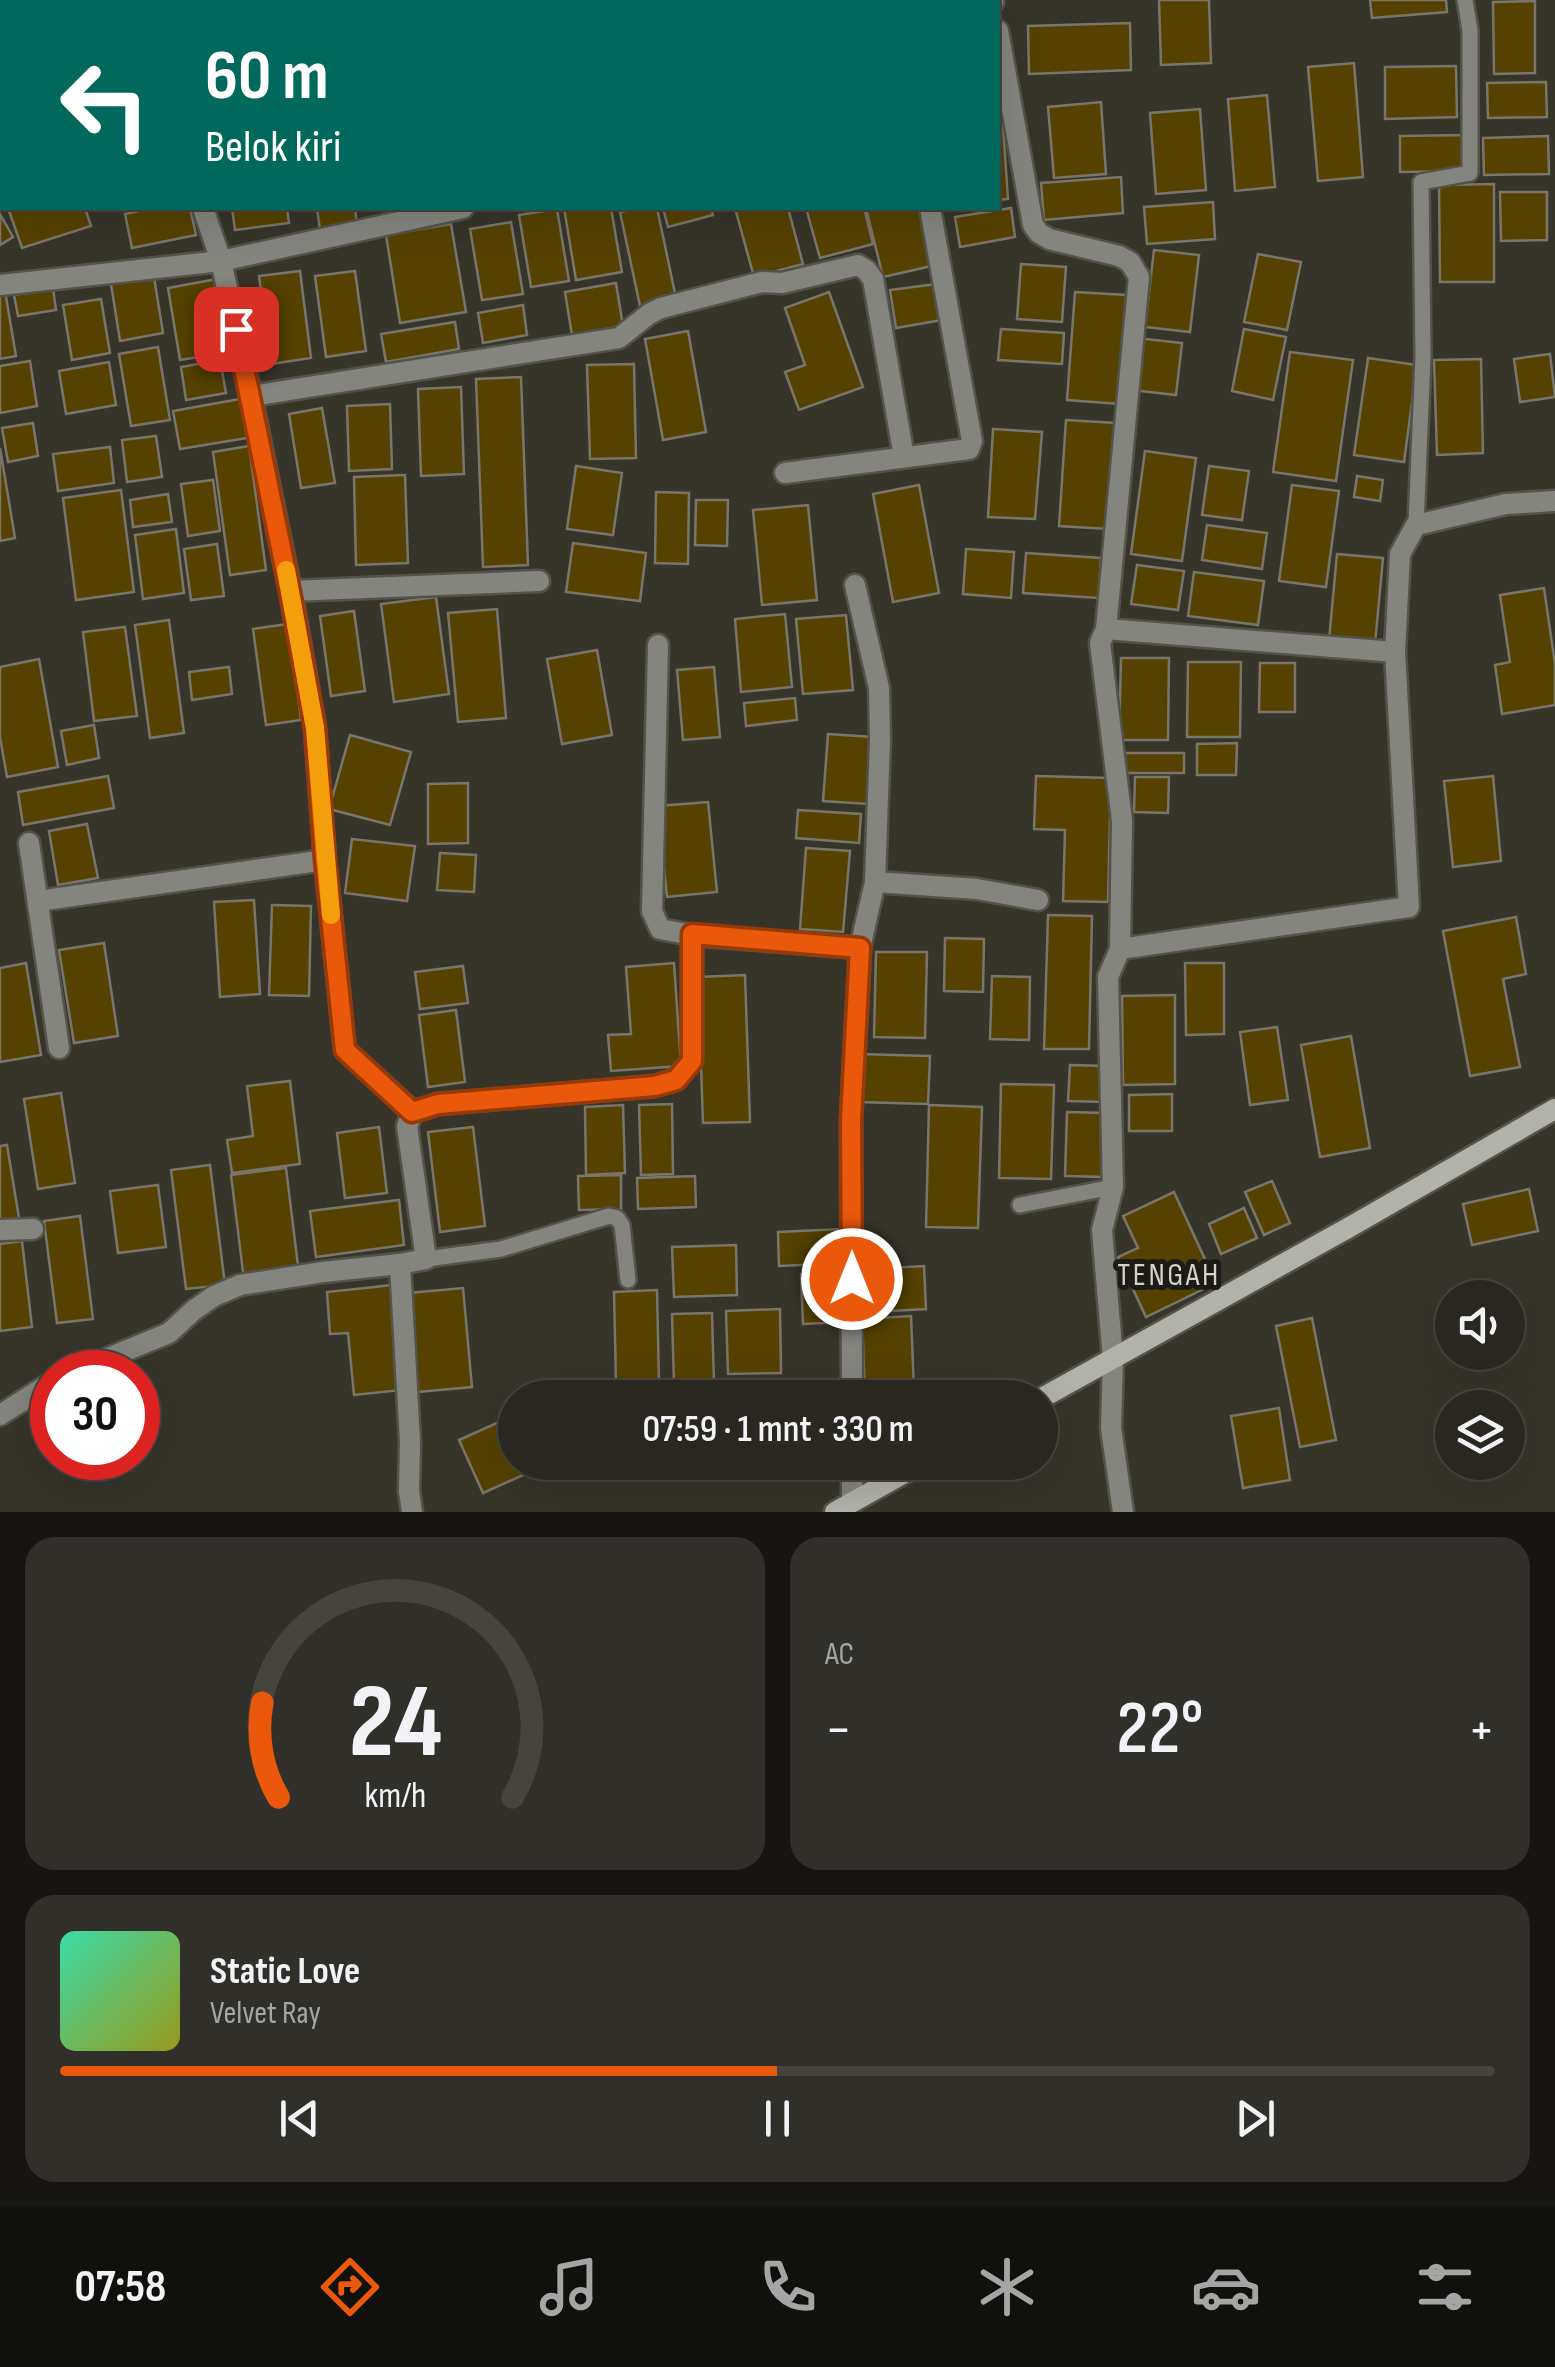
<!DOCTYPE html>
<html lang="id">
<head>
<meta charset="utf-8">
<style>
	body { margin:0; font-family:"Sofia Sans Condensed",sans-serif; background:#312f29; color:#f1f3f6; height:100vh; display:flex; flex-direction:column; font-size:38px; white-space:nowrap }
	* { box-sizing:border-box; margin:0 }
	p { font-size:32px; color:#a5a5a5 }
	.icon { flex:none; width:55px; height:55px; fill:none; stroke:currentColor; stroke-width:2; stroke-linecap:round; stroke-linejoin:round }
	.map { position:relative; height:1512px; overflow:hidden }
	.panel { display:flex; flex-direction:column; gap:25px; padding:25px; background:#171512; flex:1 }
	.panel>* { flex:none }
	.top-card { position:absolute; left:0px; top:0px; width:1000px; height:210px; box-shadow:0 10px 40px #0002,0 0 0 2px #45443e; background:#00695c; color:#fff; overflow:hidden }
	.fabs { position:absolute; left:1435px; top:1280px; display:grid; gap:20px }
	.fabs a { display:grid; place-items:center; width:90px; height:90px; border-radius:50%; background:#292720; box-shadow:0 10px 40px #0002,0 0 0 2px #45443e; font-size:50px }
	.speed { position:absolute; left:30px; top:1350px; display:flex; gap:20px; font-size:50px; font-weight:700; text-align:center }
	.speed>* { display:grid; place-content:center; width:130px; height:130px; border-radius:50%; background:#292720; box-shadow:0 10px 40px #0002,0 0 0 2px #45443e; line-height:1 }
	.speed .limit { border:15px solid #d22; background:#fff; color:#111 }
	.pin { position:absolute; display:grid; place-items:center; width:85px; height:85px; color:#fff; margin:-42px; border-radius:20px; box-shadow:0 5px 15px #0006 }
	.me { position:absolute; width:110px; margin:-55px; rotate:0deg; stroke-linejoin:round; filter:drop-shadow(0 0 8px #0008) }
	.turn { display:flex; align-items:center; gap:35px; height:210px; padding:0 40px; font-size:45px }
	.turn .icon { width:130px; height:130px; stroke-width:2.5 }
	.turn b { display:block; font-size:70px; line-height:85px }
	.big { font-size:75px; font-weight:600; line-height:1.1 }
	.panel .tile { flex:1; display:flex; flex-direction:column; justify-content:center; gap:15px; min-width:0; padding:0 35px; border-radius:30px; background:#312f29 }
	.panel .dial { align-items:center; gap:0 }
	.dial svg { height:260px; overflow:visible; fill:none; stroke:#45443e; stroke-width:7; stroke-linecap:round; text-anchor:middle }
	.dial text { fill:#f1f3f6; stroke:none }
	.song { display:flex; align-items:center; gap:30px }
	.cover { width:120px; height:120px; border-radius:15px; background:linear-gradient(135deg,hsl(160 70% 55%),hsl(60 70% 35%)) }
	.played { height:10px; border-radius:5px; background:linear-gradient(90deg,#ea580c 50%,#45443e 50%) }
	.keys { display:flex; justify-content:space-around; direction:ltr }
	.heat { display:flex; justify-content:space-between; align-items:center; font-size:55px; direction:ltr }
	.panel .tiles { flex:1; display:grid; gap:25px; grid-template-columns:1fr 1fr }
	.tile:last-child { grid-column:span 2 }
	.trip { position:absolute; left:498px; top:1380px; width:560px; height:100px; border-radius:50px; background:#292720; box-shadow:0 10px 40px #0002,0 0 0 2px #45443e; font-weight:600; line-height:100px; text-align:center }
	.menu { display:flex; height:160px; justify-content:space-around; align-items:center; background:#10100d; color:#a5a5a5 }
	.menu .icon { width:70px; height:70px }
	.menu .selected { color:#ea580c }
	.menu b { font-size:45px; color:#f1f3f6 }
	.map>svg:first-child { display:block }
	.building { fill:#554200; stroke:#79756a; stroke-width:2.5 }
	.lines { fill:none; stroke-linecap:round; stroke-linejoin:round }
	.service-casing { stroke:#555349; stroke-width:20 }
	.minor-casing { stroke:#555349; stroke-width:25 }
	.secondary-casing { stroke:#555349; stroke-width:25 }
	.service { stroke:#84857f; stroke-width:15 }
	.minor { stroke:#84857f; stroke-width:20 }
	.secondary { stroke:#b1b2aa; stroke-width:20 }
	.route-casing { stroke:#983908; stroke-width:25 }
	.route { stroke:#ea580c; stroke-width:18 }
	.slow { stroke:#f59e0b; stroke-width:18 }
	.labels { text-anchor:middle; stroke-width:10; stroke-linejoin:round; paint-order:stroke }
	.quarter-label { font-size:32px; letter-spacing:2.5px; fill:#d7d2c6; stroke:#1d1b17 }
</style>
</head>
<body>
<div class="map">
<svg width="1555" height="1512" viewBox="0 0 1555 1512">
	<rect width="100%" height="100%" fill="#37342a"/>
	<!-- building -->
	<g class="building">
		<polygon points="1159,0 1209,0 1211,63 1161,65"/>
		<polygon points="1370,0 1446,0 1447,12 1372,18"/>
		<polygon points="1535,1 1535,73 1494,74 1493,2"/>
		<polygon points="1130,23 1131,70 1029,74 1028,26"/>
		<polygon points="1354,63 1363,177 1318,181 1308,67"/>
		<polygon points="1456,66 1457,117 1385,119 1385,67"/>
		<polygon points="1546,82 1547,117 1488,118 1487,83"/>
		<polygon points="1267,95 1275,187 1235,191 1228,99"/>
		<polygon points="1101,102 1106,174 1054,178 1048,107"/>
		<polygon points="1200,109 1206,190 1156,194 1150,113"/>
		<polygon points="1003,125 1008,199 998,200 998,126"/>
		<polygon points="1462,135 1462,171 1400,172 1400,136"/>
		<polygon points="1548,136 1549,174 1484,175 1483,138"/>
		<polygon points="1121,177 1123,213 1044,220 1041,183"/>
		<polygon points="1494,184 1494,282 1440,282 1439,185"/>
		<polygon points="1500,192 1547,192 1547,240 1501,241"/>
		<polygon points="1213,202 1215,239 1147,244 1144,207"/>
		<polygon points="8,208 85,208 91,226 22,248"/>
		<polygon points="153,208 190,208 196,235 132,248 125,214"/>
		<polygon points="232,208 287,208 289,223 235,230"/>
		<polygon points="317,208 355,208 357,225 320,230"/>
		<polygon points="564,208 611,208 622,272 576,280"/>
		<polygon points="642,208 657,208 676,298 640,306 620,212"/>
		<polygon points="663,208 711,208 713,215 668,227"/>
		<polygon points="735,208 788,208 803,264 754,277"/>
		<polygon points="806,208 864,208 873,244 820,258"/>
		<polygon points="866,208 923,208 936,265 883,277"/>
		<polygon points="1011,208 1015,237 960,247 955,217"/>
		<polygon points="557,209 569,281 531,287 519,215"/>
		<polygon points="0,214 13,237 0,245"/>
		<polygon points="511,222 523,294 482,300 470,229"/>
		<polygon points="451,224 466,312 400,323 386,235"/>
		<polygon points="1154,250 1199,255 1190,332 1145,327"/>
		<polygon points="1258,254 1301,262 1287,330 1244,322"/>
		<polygon points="1021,264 1066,267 1062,322 1017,319"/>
		<polygon points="300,271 311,358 271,364 259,276"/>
		<polygon points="355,271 366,351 326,357 315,276"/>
		<polygon points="154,277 163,333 120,341 111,284"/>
		<polygon points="217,279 229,352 180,360 168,288"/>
		<polygon points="616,283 623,326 572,335 565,292"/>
		<polygon points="936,284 942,320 896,328 890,290"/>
		<polygon points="53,288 56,310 18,316 14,295"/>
		<polygon points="5,291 16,356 0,359 0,292"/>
		<polygon points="829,292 863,387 799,410 785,372 805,365 785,308"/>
		<polygon points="1075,292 1127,295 1119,404 1067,400"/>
		<polygon points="101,299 110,353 72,360 63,305"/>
		<polygon points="523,305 527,335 483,343 478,313"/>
		<polygon points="455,322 459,349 386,362 381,334"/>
		<polygon points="1001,329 1064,333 1062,364 998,360"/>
		<polygon points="1244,329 1286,337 1273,400 1232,391"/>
		<polygon points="688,331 706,432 663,440 645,339"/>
		<polygon points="1137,338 1182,343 1176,395 1131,390"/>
		<polygon points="158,347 170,420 131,426 119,354"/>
		<polygon points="1290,352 1353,360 1336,481 1273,472"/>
		<polygon points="1550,354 1555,397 1520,402 1514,359"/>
		<polygon points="1368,358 1417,365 1404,462 1354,455"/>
		<polygon points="1481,359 1483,453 1437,455 1434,360"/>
		<polygon points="220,360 226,393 186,400 181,367"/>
		<polygon points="30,361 37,406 0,413 0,366"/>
		<polygon points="109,362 116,405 66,414 59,371"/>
		<polygon points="634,364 636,458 590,459 587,365"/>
		<polygon points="521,377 528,565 483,567 476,379"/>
		<polygon points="461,387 464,474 421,476 418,389"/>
		<polygon points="240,399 247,438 180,449 173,411"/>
		<polygon points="390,404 392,469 349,471 347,406"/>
		<polygon points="322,408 335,483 301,488 289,414"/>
		<polygon points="1066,420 1116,423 1108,529 1059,526"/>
		<polygon points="33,423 38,456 8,462 2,428"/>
		<polygon points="993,429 1042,432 1035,519 988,517"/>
		<polygon points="156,436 162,477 127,482 122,440"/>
		<polygon points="249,446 266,570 230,575 213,452"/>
		<polygon points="110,447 114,483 58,491 53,454"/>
		<polygon points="0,448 15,538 0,541"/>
		<polygon points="1145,451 1196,458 1182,561 1131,554"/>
		<polygon points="576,466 622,473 613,535 567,529"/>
		<polygon points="1209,466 1249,471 1242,520 1202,515"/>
		<polygon points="405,475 408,563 356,565 354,477"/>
		<polygon points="1357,476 1383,480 1380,501 1354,497"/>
		<polygon points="213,480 220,531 188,536 181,484"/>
		<polygon points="919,485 939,593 893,602 873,494"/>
		<polygon points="1292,485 1339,491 1326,587 1279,581"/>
		<polygon points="121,490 134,592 76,600 63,498"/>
		<polygon points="656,492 689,493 688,564 655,563"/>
		<polygon points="168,494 172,522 133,527 130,500"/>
		<polygon points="696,500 728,500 727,546 695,545"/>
		<polygon points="808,505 817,600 762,605 753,510"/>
		<polygon points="1207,525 1267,533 1262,569 1202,560"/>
		<polygon points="176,529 184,593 143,599 135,535"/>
		<polygon points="573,543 646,553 640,601 566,592"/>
		<polygon points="217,544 224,596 191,600 184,549"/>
		<polygon points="966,549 1014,552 1011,598 963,594"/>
		<polygon points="1026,553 1101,558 1098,598 1023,593"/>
		<polygon points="1337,554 1383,558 1375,644 1329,640"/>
		<polygon points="1137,565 1184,571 1178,610 1131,604"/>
		<polygon points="1194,572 1264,581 1258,625 1188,616"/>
		<polygon points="1544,588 1555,664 1555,705 1502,714 1495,665 1510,662 1500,595"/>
		<polygon points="436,597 449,694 394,702 381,604"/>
		<polygon points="497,609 506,718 458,722 448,613"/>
		<polygon points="354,611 365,691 331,696 320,616"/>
		<polygon points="785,614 792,687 741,692 735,619"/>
		<polygon points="846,615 853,690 803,694 796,619"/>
		<polygon points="169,620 184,733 150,738 135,625"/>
		<polygon points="288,624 301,720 266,725 253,629"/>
		<polygon points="125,627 137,716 94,721 83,632"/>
		<polygon points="597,650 612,735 562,744 547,659"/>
		<polygon points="1121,658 1169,658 1168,740 1119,740"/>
		<polygon points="39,659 58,767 7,777 0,737 0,667"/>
		<polygon points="1188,662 1241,662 1240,737 1187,737"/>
		<polygon points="1260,663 1295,663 1295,712 1259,712"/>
		<polygon points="229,667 232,694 192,700 189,672"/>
		<polygon points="714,667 720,737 683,740 677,670"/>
		<polygon points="795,698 797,720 746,726 744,703"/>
		<polygon points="94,725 99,758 67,765 61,731"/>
		<polygon points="828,734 873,737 868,804 823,801"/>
		<polygon points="350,735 411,752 390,825 329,809"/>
		<polygon points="1237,743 1236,775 1197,775 1197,744"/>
		<rect x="1124" y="753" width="60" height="20"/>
		<polygon points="108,776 114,808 23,825 18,792"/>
		<polygon points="1036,776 1111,778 1108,902 1063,901 1065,830 1034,829"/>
		<polygon points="1493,776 1501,861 1453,867 1444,781"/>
		<polygon points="1135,777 1169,777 1168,813 1134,812"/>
		<polygon points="468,783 468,843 428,844 428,784"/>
		<polygon points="708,802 717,892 667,897 658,806"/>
		<polygon points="798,810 861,814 859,843 796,838"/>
		<polygon points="87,824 98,878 58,885 49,831"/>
		<polygon points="352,839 415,846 407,901 345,893"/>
		<polygon points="806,848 850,851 843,932 800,929"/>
		<polygon points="440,853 476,855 474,892 437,890"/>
		<polygon points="254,900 260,994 220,997 214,902"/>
		<polygon points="272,905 311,906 309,996 269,995"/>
		<polygon points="1048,915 1092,916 1089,1049 1044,1049"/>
		<polygon points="1516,917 1526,974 1503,979 1520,1067 1470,1076 1443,931"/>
		<polygon points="945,938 984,939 983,992 944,991"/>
		<polygon points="104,943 118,1036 74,1043 59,950"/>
		<polygon points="876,952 927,952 925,1038 874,1037"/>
		<polygon points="26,963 41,1055 0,1062 0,968"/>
		<polygon points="674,963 681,1066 611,1071 608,1035 631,1034 626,967"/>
		<polygon points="1185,963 1224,963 1224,1034 1186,1035"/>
		<polygon points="463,966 468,1003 420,1009 415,972"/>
		<polygon points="745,975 750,1122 703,1123 698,977"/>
		<polygon points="992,976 1030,977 1029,1040 990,1039"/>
		<polygon points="1175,995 1175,1084 1123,1085 1122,996"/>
		<polygon points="456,1010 465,1082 428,1087 419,1015"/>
		<polygon points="1277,1027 1288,1100 1250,1105 1240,1032"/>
		<polygon points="1351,1036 1370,1148 1320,1157 1301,1045"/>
		<polygon points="859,1054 930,1056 928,1104 857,1102"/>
		<polygon points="1070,1065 1107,1066 1106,1102 1068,1101"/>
		<polygon points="290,1081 300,1164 232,1173 227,1140 253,1136 247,1086"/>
		<polygon points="1001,1084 1054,1085 1051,1179 999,1178"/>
		<polygon points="61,1093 75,1183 38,1189 24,1099"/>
		<polygon points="1172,1094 1172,1131 1129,1131 1129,1095"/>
		<polygon points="672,1104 673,1174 641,1175 639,1105"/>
		<polygon points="623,1105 625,1173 586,1175 585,1107"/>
		<polygon points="929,1105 982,1107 978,1228 926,1227"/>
		<polygon points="1067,1112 1106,1113 1104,1177 1065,1176"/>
		<polygon points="379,1127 387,1193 345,1198 337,1133"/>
		<polygon points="473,1127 485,1226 440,1232 428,1132"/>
		<polygon points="7,1145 19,1218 0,1221 0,1146"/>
		<polygon points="210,1165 225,1285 186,1289 171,1170"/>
		<polygon points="286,1168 299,1274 244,1280 231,1175"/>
		<polygon points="621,1175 621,1209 579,1210 578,1176"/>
		<polygon points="695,1176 696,1207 638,1209 637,1178"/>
		<polygon points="1272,1181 1290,1223 1264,1235 1245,1192"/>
		<polygon points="158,1185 166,1247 118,1253 110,1191"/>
		<polygon points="1529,1189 1538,1231 1472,1245 1463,1204"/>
		<polygon points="1174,1192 1216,1283 1146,1317 1118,1257 1138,1248 1123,1216"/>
		<polygon points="399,1200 404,1245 316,1257 310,1211"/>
		<polygon points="1244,1208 1257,1238 1221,1254 1209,1224"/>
		<polygon points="80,1216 93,1319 57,1323 44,1221"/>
		<polygon points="842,1229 845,1263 779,1266 778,1232"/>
		<polygon points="22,1241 32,1327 0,1331 0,1244"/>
		<polygon points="736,1245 737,1295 674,1297 672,1247"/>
		<polygon points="924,1266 926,1309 856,1313 853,1270"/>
		<polygon points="846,1272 848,1322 803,1324 801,1274"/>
		<polygon points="393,1285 402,1390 354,1395 348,1333 330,1334 327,1292"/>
		<polygon points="463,1288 472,1387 418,1392 409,1293"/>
		<polygon points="657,1290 659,1382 616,1383 614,1292"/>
		<polygon points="780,1309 781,1373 728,1374 726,1311"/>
		<polygon points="712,1313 714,1384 674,1385 672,1314"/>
		<polygon points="911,1316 914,1390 865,1393 862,1319"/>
		<polygon points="1312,1318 1336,1440 1300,1447 1276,1326"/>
		<polygon points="1279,1408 1290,1480 1243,1488 1231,1416"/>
		<polygon points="515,1415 515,1462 552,1462 483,1493 459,1440"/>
	</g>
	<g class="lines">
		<defs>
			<g id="service">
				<polyline points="1416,525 1423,357 1421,182 1470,173 1470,31 1465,0"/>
				<polyline points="1020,1205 1113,1187"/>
				<polyline points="426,1259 501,1249 609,1216 617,1218 622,1225 628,1280"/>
			</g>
			<g id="minor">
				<polyline points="136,0 137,2"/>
				<polyline points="644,0 644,2"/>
				<polyline points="992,0 993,2"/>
				<polyline points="998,31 1033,225 1039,233 1049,239 1119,256 1130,262 1139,277 1106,629 1100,643 1122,821 1120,949 1108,977 1113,1187 1102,1230 1113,1359 1111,1428 1123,1512"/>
				<polyline points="203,208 221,261 251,396 291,591 315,728 325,860 345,1050 413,1112"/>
				<polyline points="0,285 221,261 463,208"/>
				<polyline points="251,396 619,338 649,314 661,308 762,282 782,283 858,265 866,270 873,279 904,457"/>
				<polyline points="785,473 969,449 972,441 930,208"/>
				<polyline points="291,591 539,581"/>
				<polyline points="1106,629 1395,652"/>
				<polyline points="658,645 652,911 660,929 692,935 860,948"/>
				<polyline points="29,843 59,1048"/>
				<polyline points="875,882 977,889 1038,900"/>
				<polyline points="38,901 325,860"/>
				<polyline points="1120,949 1409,907 1395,652 1400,554 1416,525 1506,504 1555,501"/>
				<polyline points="0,1230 33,1229"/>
				<polyline points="74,1372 169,1333 194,1310 214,1296 240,1285 323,1272 400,1264"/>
				<polyline points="852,1398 851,1120 860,948 875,882 880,740 879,688 855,585"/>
				<polyline points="0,1415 52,1382"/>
				<polyline points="852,1462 852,1502"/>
				<polyline points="412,1512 409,1491 410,1441 400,1264 426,1259 407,1126 413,1112 438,1104 655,1086 676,1079 692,1061 692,935"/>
			</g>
			<g id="secondary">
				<polyline points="1040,1399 1348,1228 1555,1109"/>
				<polyline points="835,1512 924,1462"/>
			</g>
		</defs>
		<!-- service casing -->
		<use href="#service" class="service-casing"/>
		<!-- minor casing -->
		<use href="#minor" class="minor-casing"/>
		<!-- secondary casing -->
		<use href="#secondary" class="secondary-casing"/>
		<!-- service -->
		<use href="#service" class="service"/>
		<!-- minor -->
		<use href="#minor" class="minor"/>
		<!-- secondary -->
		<use href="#secondary" class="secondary"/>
	</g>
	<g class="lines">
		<defs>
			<polyline id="route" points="236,329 290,592 315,728 325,860 345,1050 412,1112 438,1104 655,1086 676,1080 692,1061 692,934 860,948 851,1120 852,1279"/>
		</defs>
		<!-- route casing -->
		<use href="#route" class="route-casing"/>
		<!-- route -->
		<use href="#route" class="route"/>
		<!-- slow -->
		<polyline class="slow" points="286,570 315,728 331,915"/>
	</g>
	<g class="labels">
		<!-- quarter labels -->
		<g class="quarter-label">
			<text x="1169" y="1285">TENGAH</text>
		</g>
	</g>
</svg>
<div class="fabs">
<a><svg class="icon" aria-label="sound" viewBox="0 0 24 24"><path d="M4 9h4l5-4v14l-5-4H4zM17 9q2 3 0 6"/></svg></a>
<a><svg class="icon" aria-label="layers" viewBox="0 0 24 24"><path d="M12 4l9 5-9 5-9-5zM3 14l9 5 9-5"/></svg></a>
</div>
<div class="speed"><div class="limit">30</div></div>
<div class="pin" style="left:236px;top:329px;background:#d93025"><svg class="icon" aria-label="arrive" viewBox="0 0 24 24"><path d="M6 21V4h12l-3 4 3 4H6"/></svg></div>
<svg class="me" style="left:852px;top:1279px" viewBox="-20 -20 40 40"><circle r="17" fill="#ea580c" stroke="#fff" stroke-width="3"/><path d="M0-11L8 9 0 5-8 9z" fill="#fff"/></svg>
<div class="trip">07:59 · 1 mnt · 330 m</div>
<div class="top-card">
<div class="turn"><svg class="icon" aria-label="left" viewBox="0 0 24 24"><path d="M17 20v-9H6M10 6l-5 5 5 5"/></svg><div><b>60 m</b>Belok kiri</div></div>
</div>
</div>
<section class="panel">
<div class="tiles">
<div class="tile dial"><svg viewBox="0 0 100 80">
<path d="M14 69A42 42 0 1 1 86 69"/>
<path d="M14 69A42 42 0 0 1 9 40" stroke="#ea580c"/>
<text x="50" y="56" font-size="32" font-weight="700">24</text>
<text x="50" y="72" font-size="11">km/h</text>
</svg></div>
<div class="tile"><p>AC</p>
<div class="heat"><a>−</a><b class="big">22°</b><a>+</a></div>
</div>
<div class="tile">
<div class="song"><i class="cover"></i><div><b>Static Love</b><p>Velvet Ray</p></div></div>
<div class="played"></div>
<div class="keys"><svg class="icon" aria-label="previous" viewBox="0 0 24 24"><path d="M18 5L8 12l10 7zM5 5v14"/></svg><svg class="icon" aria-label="pause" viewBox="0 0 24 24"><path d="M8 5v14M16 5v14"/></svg><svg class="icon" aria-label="next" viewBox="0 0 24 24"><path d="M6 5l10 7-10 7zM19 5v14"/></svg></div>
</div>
</div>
</section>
<nav class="menu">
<b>07:58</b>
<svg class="icon selected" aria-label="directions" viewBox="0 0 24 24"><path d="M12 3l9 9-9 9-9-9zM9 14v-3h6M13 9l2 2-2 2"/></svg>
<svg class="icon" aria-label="music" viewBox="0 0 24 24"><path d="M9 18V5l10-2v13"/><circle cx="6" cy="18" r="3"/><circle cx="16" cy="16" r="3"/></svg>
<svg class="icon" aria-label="phone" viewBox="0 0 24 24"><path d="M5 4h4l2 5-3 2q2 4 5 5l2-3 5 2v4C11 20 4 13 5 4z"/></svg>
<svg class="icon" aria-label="climate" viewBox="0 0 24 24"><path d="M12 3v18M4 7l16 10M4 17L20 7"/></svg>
<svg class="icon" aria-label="car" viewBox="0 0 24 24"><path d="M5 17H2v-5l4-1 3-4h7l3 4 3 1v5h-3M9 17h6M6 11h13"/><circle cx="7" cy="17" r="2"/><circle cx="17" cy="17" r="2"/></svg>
<svg class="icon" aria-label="filters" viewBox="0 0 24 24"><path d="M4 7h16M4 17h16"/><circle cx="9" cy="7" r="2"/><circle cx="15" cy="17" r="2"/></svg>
</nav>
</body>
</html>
